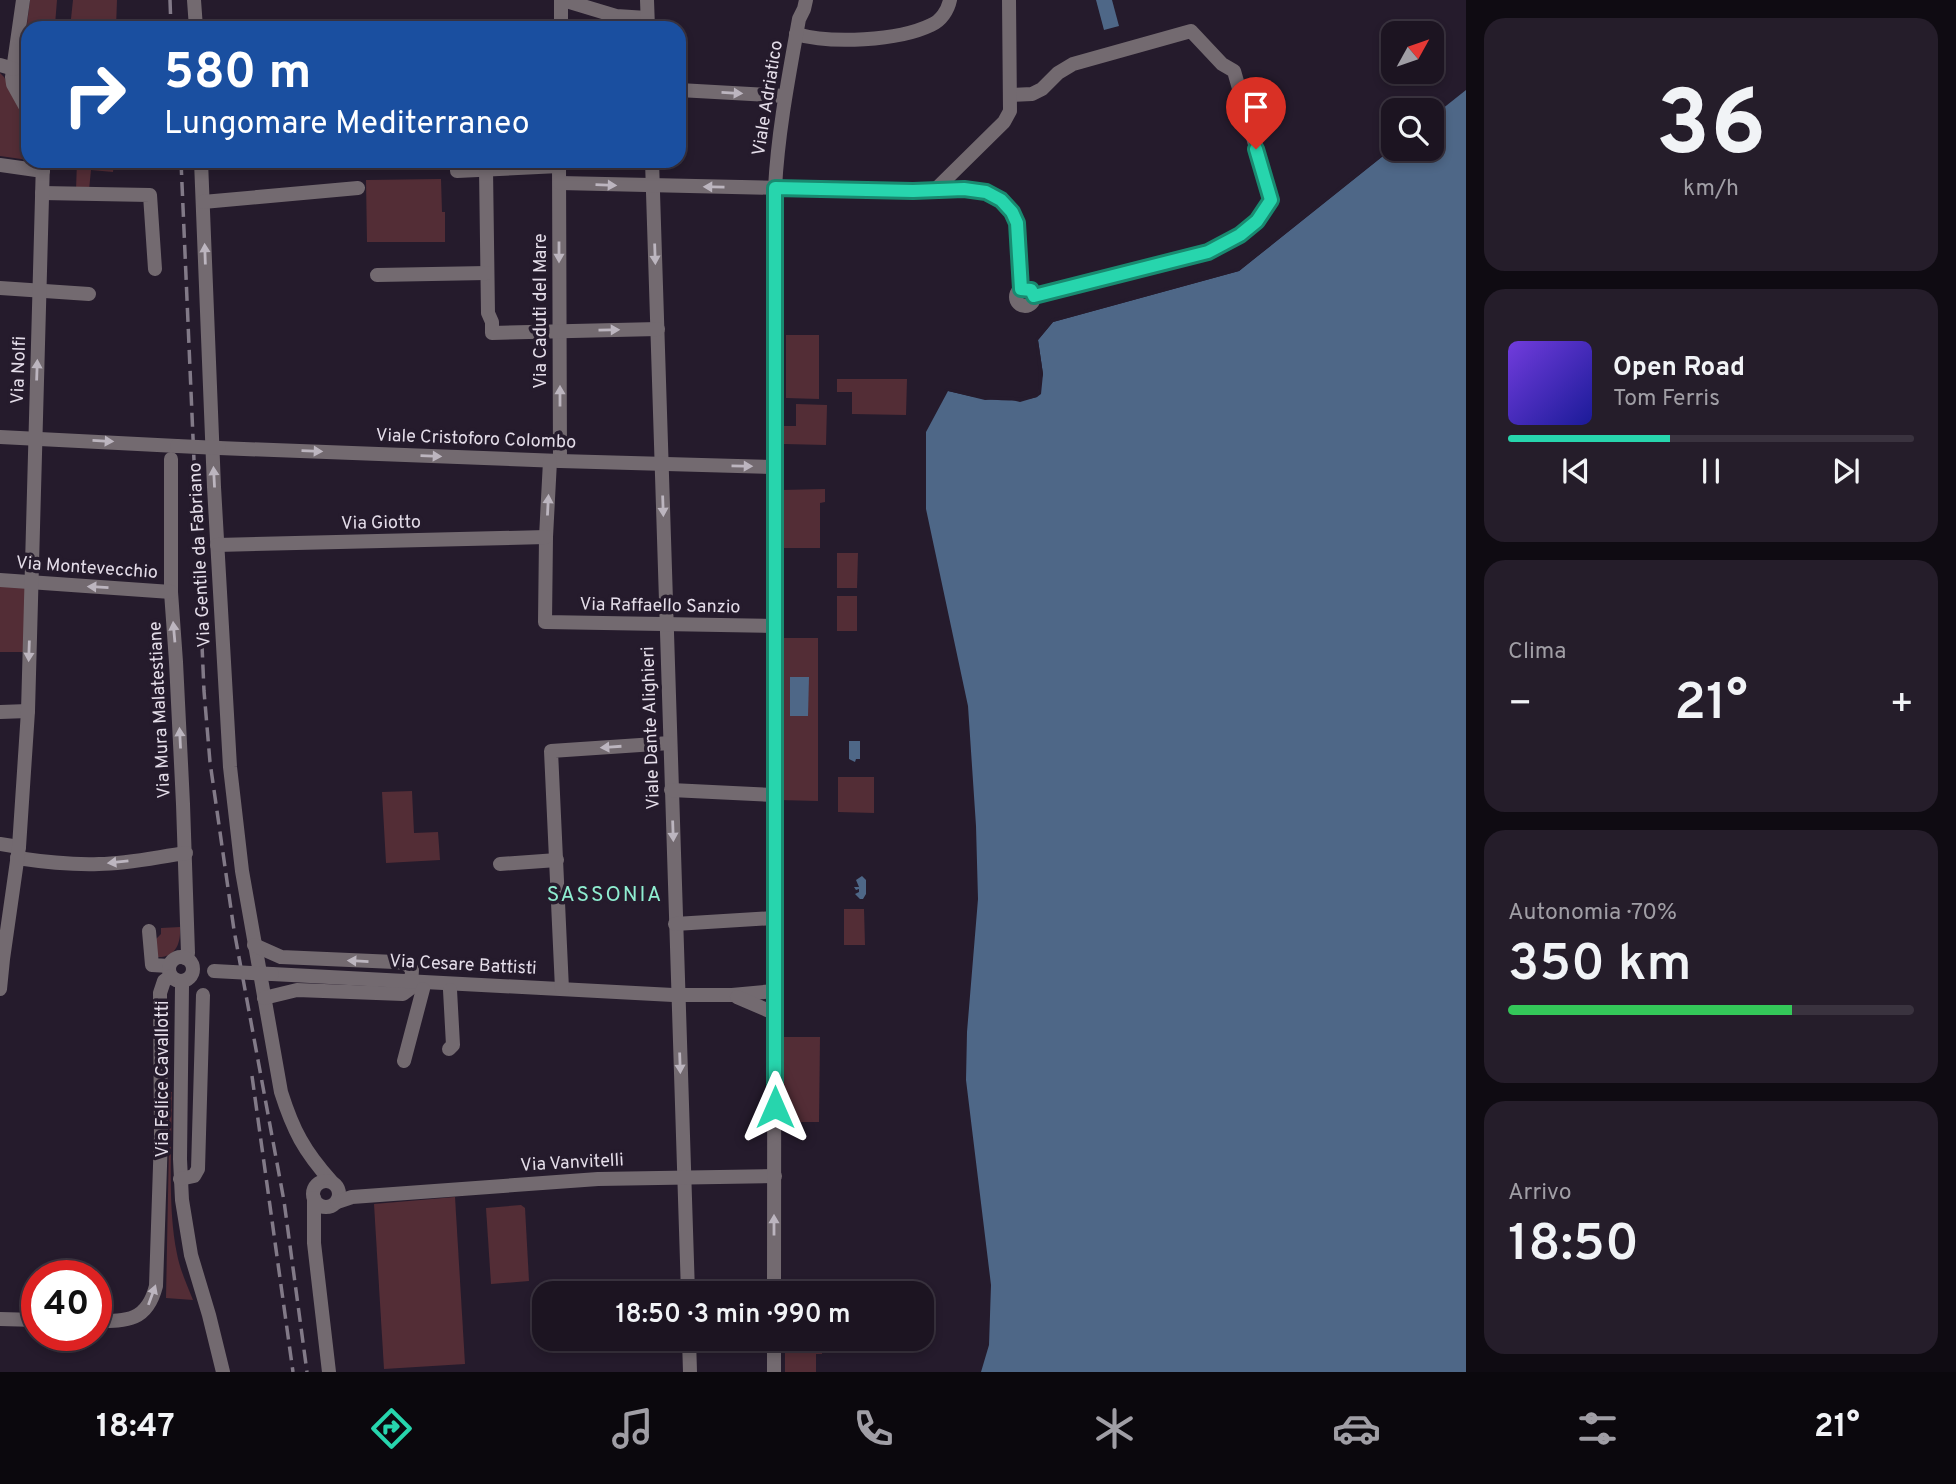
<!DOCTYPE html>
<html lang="it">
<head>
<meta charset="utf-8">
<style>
	body { margin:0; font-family:Overpass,sans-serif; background:#251d2a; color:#f1f3f6; height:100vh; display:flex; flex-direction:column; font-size:26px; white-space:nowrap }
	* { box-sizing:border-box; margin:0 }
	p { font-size:23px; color:#a09ea5 }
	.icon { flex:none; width:38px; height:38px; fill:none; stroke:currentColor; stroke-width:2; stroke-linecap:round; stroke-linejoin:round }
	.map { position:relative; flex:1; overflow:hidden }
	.details { display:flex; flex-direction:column; gap:18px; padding:18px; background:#0f0b12; width:490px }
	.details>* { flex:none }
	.top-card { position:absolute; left:21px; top:21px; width:665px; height:147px; border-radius:21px; box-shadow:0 4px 10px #0003,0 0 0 2px #3a333f; background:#1a4fa0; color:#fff; overflow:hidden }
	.needle { width:46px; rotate:50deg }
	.controls { position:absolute; left:1381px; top:21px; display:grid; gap:14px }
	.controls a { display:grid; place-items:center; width:63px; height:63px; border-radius:14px; background:#1c1421; box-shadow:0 4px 10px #0003,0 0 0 2px #3a333f; font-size:35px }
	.speed { position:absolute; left:21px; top:1260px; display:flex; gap:14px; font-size:35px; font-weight:700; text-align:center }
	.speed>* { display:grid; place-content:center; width:91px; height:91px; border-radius:50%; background:#1c1421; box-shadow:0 4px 10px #0003,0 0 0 2px #3a333f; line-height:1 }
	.speed .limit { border:10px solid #d22; background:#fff; color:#111 }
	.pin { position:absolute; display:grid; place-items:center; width:60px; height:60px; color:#fff; margin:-72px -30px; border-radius:50% 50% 50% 0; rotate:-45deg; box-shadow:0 0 7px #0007 }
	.pin .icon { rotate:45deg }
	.me { position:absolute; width:77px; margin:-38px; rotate:0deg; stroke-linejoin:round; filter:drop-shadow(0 0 5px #0008) }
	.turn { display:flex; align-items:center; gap:24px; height:147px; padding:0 28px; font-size:32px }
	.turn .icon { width:91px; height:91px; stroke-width:2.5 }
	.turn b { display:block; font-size:49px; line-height:60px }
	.big { font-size:52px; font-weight:600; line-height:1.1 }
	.details .card { flex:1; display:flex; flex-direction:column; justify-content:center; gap:10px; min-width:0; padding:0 24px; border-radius:21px; background:#251d2a }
	.details .dial { align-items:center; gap:0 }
	.dial b { font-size:91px; line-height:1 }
	.song { display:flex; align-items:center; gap:21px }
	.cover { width:84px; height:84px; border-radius:10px; background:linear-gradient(135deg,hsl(260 70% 55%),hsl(240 70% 35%)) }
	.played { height:7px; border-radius:4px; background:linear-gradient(90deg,#27d5ad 40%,#3a333f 40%) }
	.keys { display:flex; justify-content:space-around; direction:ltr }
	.heat { display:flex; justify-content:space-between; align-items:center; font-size:38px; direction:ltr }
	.charge { height:10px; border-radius:5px; background:linear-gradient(90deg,#34c759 70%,#3a333f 0) }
	.trip { position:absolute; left:532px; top:1281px; width:402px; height:70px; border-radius:21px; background:#1c1421; box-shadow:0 4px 10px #0003,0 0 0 2px #3a333f; font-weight:600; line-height:70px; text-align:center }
	.menu { display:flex; height:112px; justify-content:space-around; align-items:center; background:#0b080d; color:#a09ea5 }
	.menu .icon { width:49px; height:49px }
	.menu .on { color:#27d5ad }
	.menu b { font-size:32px; color:#f1f3f6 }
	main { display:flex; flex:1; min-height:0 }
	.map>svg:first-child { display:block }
	.green { fill:#532d36 }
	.water { fill:#4e6787 }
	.pier { fill:#251b2c }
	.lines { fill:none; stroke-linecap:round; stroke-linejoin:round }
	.minor { stroke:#736a70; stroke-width:14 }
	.rail { stroke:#827a88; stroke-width:3.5; stroke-dasharray:14 7; stroke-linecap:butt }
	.minor-bridge { stroke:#736a70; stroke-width:14 }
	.oneway { fill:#bcb5bf }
	.route-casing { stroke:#198a70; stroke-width:18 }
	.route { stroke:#27d5ad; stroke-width:12 }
	.labels { text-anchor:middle; stroke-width:7; stroke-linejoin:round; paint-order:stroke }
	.street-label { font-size:18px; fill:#e4dde9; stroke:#251b2c }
	.quarter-label { font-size:21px; letter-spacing:2px; fill:#8feed1; stroke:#251b2c }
</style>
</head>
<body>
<main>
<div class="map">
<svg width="1466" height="1372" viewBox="0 0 1466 1372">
	<rect width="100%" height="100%" fill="#251b2c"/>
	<!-- green -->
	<g class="green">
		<polygon points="30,0 57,0 55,25 52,24 51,28 28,28 28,76 23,56"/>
		<polygon points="73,0 117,0 116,28 70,28"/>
		<polygon points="0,73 4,77 28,120 28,160 0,156"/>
		<polygon points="77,161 114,161 113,172 91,170 89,190 76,190"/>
		<polygon points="441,179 442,212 445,212 445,242 367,242 366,180"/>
		<polygon points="786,335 819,335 819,399 786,398"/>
		<polygon points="837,379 907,379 906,415 852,414 852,392 837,392"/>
		<polygon points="796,404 827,405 826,445 784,444 784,426 796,426"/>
		<polygon points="825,489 825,502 820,503 820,548 781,548 781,490"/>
		<polygon points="837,553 858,553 857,588 837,588"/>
		<polygon points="0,584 27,586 25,652 0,652"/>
		<rect x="837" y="596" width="20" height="35"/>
		<polygon points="780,638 818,638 818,801 779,800"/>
		<polygon points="838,777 874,777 874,813 838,812"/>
		<polygon points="412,791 414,833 438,832 440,860 386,863 382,792"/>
		<polygon points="844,909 864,909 865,945 844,945"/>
		<path d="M 180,927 C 181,943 176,958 157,957 L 156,939 L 161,934 L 161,928 Z"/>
		<polygon points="782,1037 820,1037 819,1122 783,1122"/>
		<path d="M 170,1092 L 172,1092 C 172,1142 167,1206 177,1254 C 180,1270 187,1285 193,1300 L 166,1298 Z"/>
		<polygon points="455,1197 465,1364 384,1369 374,1204"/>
		<polygon points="521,1205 525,1208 529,1281 491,1284 486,1208"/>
		<polygon points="785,1339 822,1339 822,1354 816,1354 816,1372 785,1372"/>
	</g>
	<!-- water -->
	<g class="water">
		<polygon points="1096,0 1112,0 1119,26 1104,30"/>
		<path d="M 1466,90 L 1466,1372 L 981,1372 L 989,1345 L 991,1285 L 966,1080 L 967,1032 L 978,899 L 976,826 L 968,706 L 926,509 L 926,432 L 948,391 C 978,398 1008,405 1037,397 L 1043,374 L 1038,340 L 1053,322 L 1239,271 L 1393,148 L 1432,149 L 1432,117 Z"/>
		<polygon points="790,677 809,677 808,716 790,716"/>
		<polygon points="849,741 860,741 860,759 856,759 855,762 849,759"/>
		<polygon points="862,876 866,880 866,894 863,899 860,899 855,894 859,892 859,889 856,890 854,887 859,887 856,880"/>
	</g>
	<!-- pier -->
	<polygon class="pier" points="1391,145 1393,145 1393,148 1239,271 1053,322 1038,340 1043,374 1041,394 1037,397 1020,402 1008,399 985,400 944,390 948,388 985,397 1009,396 1020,398 1036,394 1038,393 1039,374 1035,340 1051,319 1238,268"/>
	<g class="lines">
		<!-- minor -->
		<g class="minor">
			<polyline points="23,0 12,77 13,84 28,111"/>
			<polyline points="194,0 196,28"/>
			<polyline points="563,0 616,16 647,18"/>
			<polyline points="647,0 648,28"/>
			<polyline points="561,28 561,0"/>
			<path d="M 796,34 C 831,44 898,41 931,25 C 941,21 948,10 950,0"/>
			<polyline points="0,65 14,69"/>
			<polyline points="679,90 785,96"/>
			<polyline points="1010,95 1032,94 1042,89 1058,73 1073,64 1191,31 1222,64 1234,71 1271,200 1257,221 1240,235 1208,252 1034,296"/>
			<path d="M 201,161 L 214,487 L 230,767 L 242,871 L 281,1092 C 293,1130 304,1151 331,1181"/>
			<polyline points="457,161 457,171 559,166"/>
			<polyline points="559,161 560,461"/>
			<polyline points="652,161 688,1293"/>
			<polyline points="0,165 43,171"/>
			<polyline points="486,169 488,313 492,322 492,333 658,329"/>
			<path d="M 560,183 L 913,191 C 946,188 1007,180 1017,224 C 1021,242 1020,269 1021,289"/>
			<polyline points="936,189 1004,122 1010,111 1009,0"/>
			<polyline points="42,193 150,195 155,269"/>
			<polyline points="203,202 358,188"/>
			<polyline points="377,275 487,273"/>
			<circle cx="1025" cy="297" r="9"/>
			<polyline points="0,288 89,294"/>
			<polyline points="0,437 177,446"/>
			<polyline points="219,448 560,461 774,467"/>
			<polyline points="171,459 171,592 176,662 183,804 188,953 185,958"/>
			<polyline points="550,461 546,537 545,622 775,626"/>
			<polyline points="217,545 546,537"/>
			<polyline points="0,580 171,592"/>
			<polyline points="0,712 28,711"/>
			<polyline points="671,790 774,795"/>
			<polyline points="0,844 19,847"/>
			<path d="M 17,858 C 44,862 72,865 99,864 C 128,864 157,857 186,853"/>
			<polyline points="500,864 557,860"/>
			<polyline points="675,924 774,918"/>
			<polyline points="149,931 152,965 169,966"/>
			<polyline points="254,945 281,957 395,962 405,963 412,969 411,988 403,994 297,990 264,998"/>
			<circle cx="181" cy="969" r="12"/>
			<polyline points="272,974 673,995 732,995 774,991"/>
			<polyline points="180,981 182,986 180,1159 182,1200 191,1255 209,1315 223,1372"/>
			<polyline points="0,989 3,959 19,847 28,711 43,161"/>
			<polyline points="562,989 551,751 670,743"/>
			<polyline points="737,997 774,1013"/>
			<polyline points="449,1049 453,1045 450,990"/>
			<polyline points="404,1061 423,989"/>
			<polyline points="180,1179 194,1176 198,1169 203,995"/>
			<circle cx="326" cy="1194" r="13"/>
			<polyline points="314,1198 314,1243 329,1372"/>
			<polyline points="337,1202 352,1197 598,1179 775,1176"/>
			<path d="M 774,1293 L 775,188 C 778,131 789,75 799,19 L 804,9 L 806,0"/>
			<polyline points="0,1319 37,1320"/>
			<path d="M 96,1321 C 128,1321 147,1321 156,1286 L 161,1136 L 160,993 L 164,981 L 171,976"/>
			<polyline points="689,1339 690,1372"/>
			<polyline points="774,1372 774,1339"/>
		</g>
		<!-- rail -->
		<g class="rail">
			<polyline points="170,0 171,28"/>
			<polyline points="181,161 204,691 210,762 234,930 284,1201 307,1372"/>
			<polyline points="252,1076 293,1372"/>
		</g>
		<!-- minor-bridge -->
		<g class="minor-bridge">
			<polyline points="177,446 219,448"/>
			<polyline points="214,971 272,974"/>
		</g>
	</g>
	<!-- one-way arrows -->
	<defs><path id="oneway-solid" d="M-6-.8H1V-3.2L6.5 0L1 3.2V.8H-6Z" transform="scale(1.75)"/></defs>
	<g class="oneway">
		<use href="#oneway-solid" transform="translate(732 93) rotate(3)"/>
		<use href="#oneway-solid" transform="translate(606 185) rotate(2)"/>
		<use href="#oneway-solid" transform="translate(714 187) rotate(-179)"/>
		<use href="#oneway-solid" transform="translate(559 252) rotate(90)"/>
		<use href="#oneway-solid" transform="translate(205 254) rotate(-92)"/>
		<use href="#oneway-solid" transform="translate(655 254) rotate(88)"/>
		<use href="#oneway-solid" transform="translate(609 330) rotate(-1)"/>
		<use href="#oneway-solid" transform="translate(37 370) rotate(-88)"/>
		<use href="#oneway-solid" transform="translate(560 396) rotate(-90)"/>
		<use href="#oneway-solid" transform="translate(103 441) rotate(3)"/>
		<use href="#oneway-solid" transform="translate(312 451) rotate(2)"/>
		<use href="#oneway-solid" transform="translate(431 456) rotate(2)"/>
		<use href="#oneway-solid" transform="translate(742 466) rotate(1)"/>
		<use href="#oneway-solid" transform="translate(214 477) rotate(-93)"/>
		<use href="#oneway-solid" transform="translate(548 505) rotate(-87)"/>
		<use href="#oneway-solid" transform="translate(663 506) rotate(88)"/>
		<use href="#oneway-solid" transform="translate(98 587) rotate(-177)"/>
		<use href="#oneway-solid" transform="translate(174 632) rotate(-95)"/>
		<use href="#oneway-solid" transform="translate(29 651) rotate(92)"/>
		<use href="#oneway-solid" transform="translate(180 738) rotate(-93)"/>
		<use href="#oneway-solid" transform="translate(611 747) rotate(176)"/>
		<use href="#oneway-solid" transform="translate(673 831) rotate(88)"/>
		<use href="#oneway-solid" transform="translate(118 862) rotate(174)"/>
		<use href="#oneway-solid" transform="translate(358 961) rotate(-177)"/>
		<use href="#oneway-solid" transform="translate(680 1063) rotate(88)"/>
		<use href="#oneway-solid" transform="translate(774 1225) rotate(-90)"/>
		<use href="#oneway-solid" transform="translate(152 1295) rotate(-70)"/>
	</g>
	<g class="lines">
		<defs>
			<polyline id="route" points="775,1107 775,188 913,191 964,189 986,192 1001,200 1012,212 1017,223 1021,289 1031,290 1034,296 1208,252 1240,235 1257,221 1271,200 1256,149"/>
		</defs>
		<!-- route casing -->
		<use href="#route" class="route-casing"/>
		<!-- route -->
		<use href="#route" class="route"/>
	</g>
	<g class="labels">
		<!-- street labels -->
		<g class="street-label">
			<text transform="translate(767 98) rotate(-81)" y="6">Viale Adriatico</text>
			<text transform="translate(540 311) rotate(-90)" y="6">Via Caduti del Mare</text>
			<text transform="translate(18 370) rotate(-88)" y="6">Via Nolfi</text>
			<text transform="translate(476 438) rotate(2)" y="6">Viale Cristoforo Colombo</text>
			<text transform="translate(381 522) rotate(-1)" y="6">Via Giotto</text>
			<text transform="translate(199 555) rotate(-93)" y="6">Via Gentile da Fabriano</text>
			<text transform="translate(87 567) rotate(4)" y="6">Via Montevecchio</text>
			<text transform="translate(660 605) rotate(1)" y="6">Via Raffaello Sanzio</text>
			<text transform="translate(159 710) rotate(-93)" y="6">Via Mura Malatestiane</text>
			<text transform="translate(650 728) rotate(-92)" y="6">Viale Dante Alighieri</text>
			<text transform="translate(463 964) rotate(3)" y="6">Via Cesare Battisti</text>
			<text transform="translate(162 1079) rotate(-90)" y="6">Via Felice Cavallotti</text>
			<text transform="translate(572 1162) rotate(-3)" y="6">Via Vanvitelli</text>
		</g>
		<!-- quarter labels -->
		<g class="quarter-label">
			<text x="605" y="901">SASSONIA</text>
		</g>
	</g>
</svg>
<div class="controls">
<a><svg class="needle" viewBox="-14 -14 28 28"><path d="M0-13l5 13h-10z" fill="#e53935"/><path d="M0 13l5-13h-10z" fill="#a09ea5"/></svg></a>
<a><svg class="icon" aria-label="search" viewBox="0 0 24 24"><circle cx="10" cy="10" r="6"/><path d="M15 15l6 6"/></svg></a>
</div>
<div class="speed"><div class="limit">40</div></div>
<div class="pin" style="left:1256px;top:149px;background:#d93025"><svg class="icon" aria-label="arrive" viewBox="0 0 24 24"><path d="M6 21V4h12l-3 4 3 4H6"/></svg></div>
<svg class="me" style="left:775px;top:1107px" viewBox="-20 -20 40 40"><path d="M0-17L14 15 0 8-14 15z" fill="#27d5ad" stroke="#fff" stroke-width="4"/></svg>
<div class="trip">18:50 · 3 min · 990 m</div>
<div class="top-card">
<div class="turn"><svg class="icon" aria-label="right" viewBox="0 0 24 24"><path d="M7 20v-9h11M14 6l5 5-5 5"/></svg><div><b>580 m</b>Lungomare Mediterraneo</div></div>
</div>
</div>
<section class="details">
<div class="card dial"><b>36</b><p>km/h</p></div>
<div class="card">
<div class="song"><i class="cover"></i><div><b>Open Road</b><p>Tom Ferris</p></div></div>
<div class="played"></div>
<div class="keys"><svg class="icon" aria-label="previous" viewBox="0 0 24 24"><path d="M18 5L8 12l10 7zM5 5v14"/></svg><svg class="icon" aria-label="pause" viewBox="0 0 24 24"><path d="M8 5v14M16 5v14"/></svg><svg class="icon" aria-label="next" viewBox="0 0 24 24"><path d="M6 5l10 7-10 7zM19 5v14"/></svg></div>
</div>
<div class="card"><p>Clima</p>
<div class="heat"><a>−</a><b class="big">21°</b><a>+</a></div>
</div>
<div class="card"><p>Autonomia · 70%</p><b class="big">350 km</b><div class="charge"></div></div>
<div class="card"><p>Arrivo</p><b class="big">18:50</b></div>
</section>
</main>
<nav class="menu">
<b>18:47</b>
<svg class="icon on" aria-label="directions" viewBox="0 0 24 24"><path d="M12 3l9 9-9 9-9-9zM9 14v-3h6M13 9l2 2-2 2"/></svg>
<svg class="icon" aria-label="music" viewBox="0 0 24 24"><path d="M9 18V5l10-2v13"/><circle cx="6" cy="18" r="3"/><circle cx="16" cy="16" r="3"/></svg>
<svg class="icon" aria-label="phone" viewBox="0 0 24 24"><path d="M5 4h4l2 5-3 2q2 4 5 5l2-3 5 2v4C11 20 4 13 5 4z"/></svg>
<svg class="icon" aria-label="climate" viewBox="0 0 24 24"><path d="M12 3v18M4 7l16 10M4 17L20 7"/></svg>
<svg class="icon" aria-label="car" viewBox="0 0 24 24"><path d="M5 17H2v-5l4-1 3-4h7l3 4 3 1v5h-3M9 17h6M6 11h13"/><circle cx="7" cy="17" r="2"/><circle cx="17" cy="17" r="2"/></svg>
<svg class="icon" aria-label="filters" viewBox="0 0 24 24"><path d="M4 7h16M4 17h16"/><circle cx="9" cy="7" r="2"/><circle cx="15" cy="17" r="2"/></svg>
<b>21°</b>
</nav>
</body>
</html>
